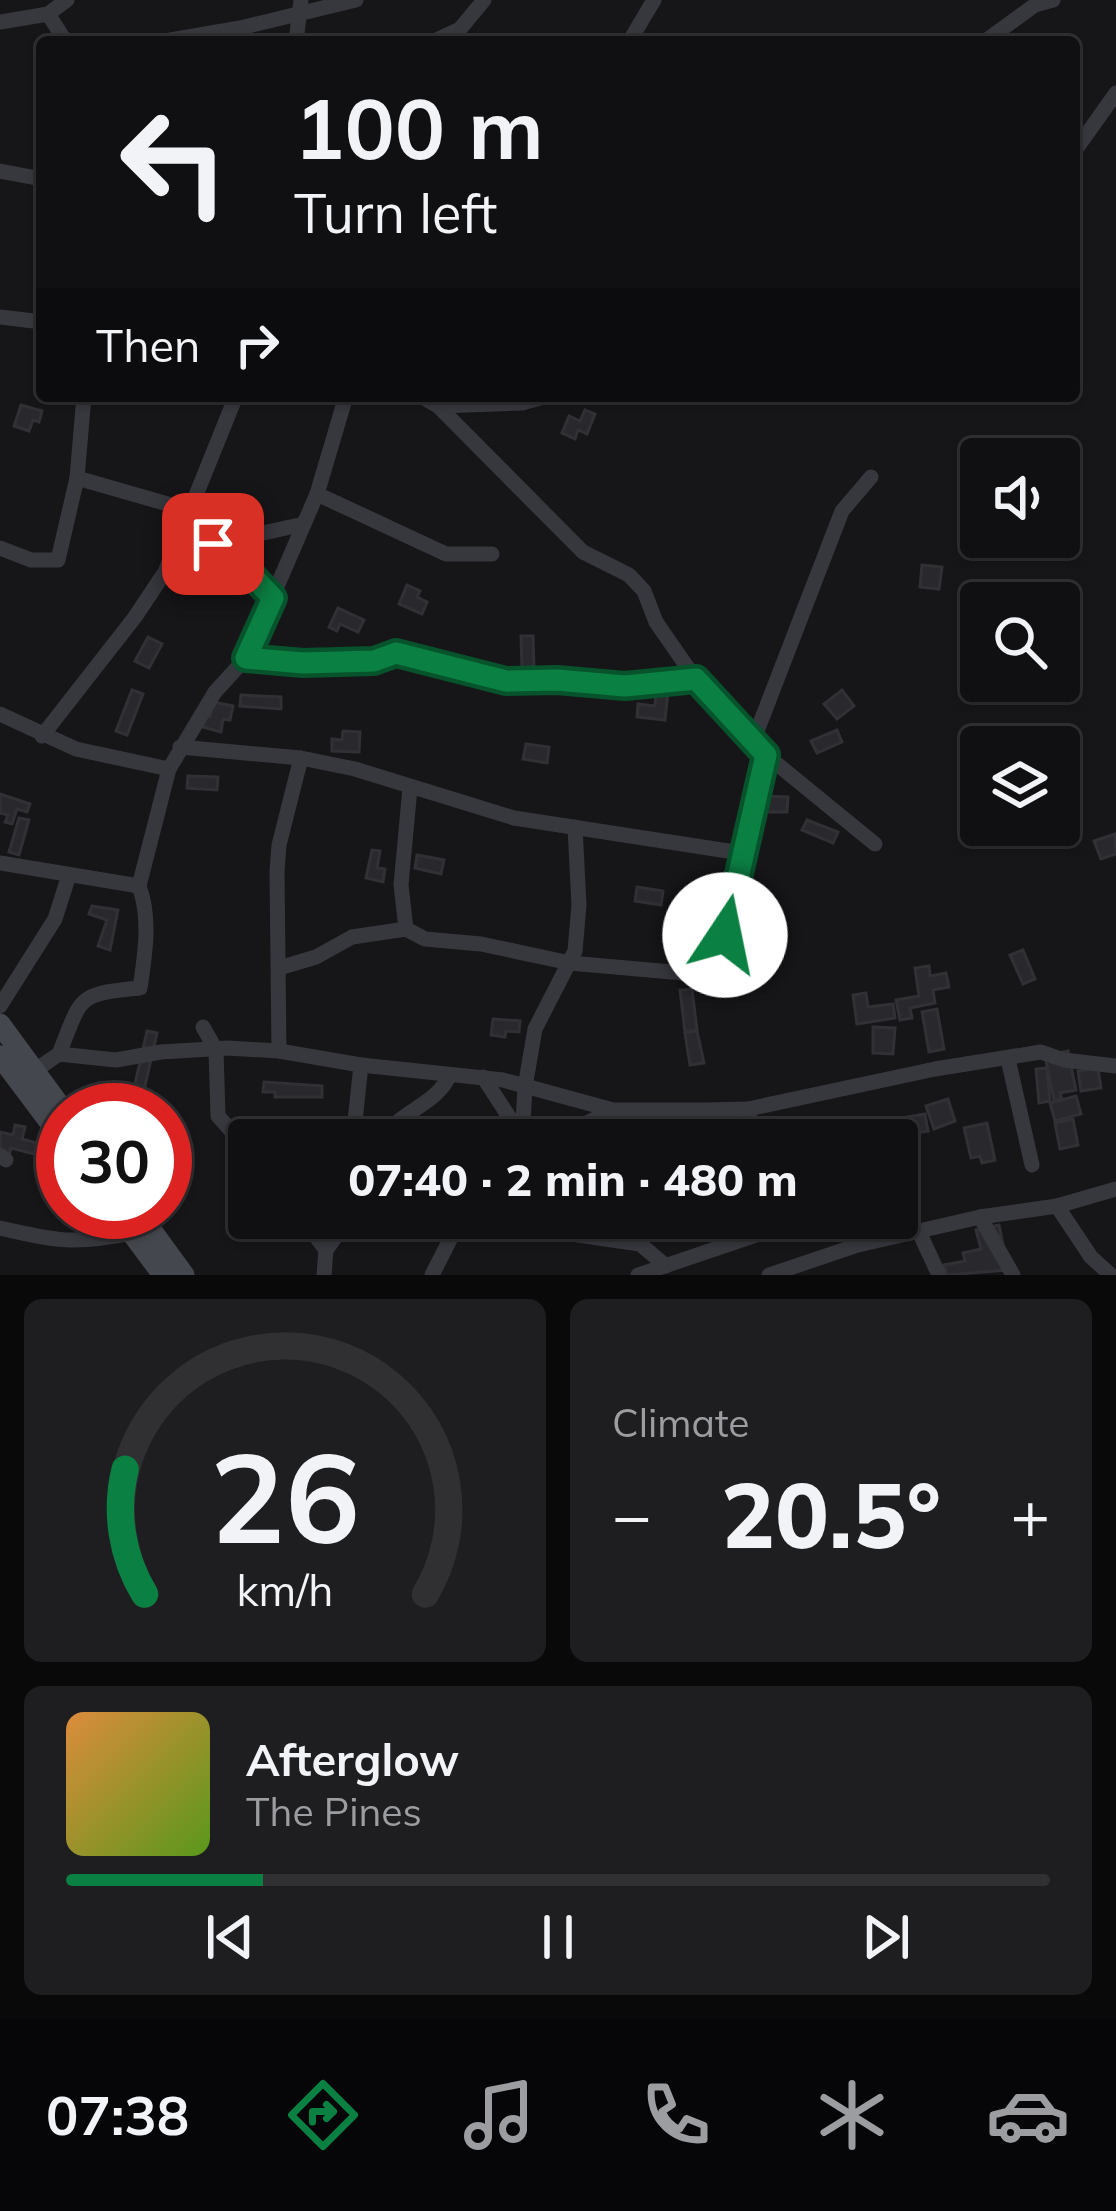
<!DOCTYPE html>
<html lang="en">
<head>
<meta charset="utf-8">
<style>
	body { margin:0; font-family:Mulish,sans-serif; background:#1e1e21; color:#f1f3f6; height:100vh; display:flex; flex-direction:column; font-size:45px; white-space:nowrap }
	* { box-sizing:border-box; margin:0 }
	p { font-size:39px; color:#9c9da0 }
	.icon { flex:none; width:66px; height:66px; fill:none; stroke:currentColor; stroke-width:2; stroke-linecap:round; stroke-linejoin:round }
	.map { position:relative; height:1275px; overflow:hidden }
	.drawer { display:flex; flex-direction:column; gap:24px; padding:24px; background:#09090a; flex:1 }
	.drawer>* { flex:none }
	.hud { position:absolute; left:36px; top:36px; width:1044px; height:366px; border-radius:12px; box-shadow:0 3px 9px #0004,0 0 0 3px #303033; background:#101013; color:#f1f3f6; overflow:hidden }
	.tools { position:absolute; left:960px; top:438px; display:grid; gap:24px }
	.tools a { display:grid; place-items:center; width:120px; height:120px; border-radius:12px; background:#101013; box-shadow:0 3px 9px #0004,0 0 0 3px #303033; font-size:60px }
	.speed { position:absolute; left:36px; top:1083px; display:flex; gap:24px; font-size:60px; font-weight:700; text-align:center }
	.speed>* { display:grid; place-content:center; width:156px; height:156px; border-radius:50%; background:#101013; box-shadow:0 3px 9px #0004,0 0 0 3px #303033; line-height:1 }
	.speed .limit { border:18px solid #d22; background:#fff; color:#111 }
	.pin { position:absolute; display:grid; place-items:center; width:102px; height:102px; color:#fff; margin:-51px; border-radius:24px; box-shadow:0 6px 18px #0006 }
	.me { position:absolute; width:132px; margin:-66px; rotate:11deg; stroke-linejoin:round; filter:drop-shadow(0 0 9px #0008) }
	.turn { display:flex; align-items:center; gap:42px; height:252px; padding:0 60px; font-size:54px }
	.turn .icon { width:156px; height:156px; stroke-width:2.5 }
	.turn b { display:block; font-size:84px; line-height:102px }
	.then { display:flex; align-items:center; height:114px; padding:0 60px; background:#0003; gap:24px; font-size:45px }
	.big { font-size:90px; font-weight:800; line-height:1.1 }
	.drawer .widget { flex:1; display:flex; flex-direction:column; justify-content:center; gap:18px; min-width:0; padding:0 42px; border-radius:18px; background:#1e1e21 }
	.drawer .dial { align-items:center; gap:0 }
	.dial svg { height:312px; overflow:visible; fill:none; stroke:#303033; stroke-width:7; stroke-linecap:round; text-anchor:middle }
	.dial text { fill:#f1f3f6; stroke:none }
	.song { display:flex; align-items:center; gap:36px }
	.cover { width:144px; height:144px; border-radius:18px; background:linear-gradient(135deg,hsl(30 70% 55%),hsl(90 70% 35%)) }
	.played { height:12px; border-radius:6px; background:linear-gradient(90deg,#0b8043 20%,#303033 20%) }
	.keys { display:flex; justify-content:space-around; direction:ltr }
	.heat { display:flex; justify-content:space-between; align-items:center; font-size:66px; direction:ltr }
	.drawer .tiles { flex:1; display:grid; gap:24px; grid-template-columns:1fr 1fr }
	.widget:last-child { grid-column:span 2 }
	.trip { position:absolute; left:228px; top:1119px; width:690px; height:120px; border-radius:12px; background:#101013; box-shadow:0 3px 9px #0004,0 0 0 3px #303033; font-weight:800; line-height:120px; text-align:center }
	.menu { display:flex; height:192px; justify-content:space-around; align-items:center; background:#060608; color:#9c9da0 }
	.menu .icon { width:84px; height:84px }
	.menu .active { color:#0b8043 }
	.menu b { font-size:54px; color:#f1f3f6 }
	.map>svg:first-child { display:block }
	.building { fill:#29292d; stroke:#303035; stroke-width:3 }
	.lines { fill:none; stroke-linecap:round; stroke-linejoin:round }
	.minor { stroke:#37383e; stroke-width:15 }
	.secondary { stroke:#45474e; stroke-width:21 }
	.route-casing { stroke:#07532c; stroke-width:30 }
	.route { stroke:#0b8043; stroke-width:21 }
</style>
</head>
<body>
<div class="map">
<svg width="1116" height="1275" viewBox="0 0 1116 1275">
	<rect width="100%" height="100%" fill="#161619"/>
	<!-- building -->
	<g class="building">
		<polygon points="21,405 42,411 39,422 33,420 29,431 14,426"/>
		<polygon points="585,410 595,414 587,434 578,430 575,439 562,433 569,416 580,421"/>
		<polygon points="922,565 942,567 939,589 920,587"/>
		<polygon points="407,585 420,591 417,597 427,602 422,614 399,604"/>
		<polygon points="338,608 364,620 358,632 340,624 337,631 329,627"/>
		<polygon points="521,636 533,636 534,667 522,668"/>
		<polygon points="148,637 162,644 149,668 135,661"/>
		<polygon points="132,690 143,694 127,735 116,731"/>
		<polygon points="656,690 668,692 665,720 637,717 638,704 655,706"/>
		<polygon points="842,690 854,706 837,719 824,704"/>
		<polygon points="241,695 281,697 281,709 240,706"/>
		<polygon points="213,702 233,706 230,720 223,719 221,732 199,726 201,715 210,717"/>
		<polygon points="837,730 842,742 817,753 811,741"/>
		<polygon points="343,731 360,732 359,752 332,751 332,739 342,740"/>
		<polygon points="526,744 549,747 547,763 523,759"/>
		<polygon points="188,776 218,777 217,790 187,788"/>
		<polygon points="0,794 30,804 27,812 17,809 12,824 5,822 8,815 0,813"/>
		<polygon points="761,796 788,797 787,812 761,812"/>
		<polygon points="19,818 29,820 19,855 9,852"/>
		<polygon points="807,820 838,832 833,843 802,830"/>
		<polygon points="1115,834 1116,854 1101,859 1094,841"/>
		<polygon points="372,850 380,851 377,868 385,869 383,882 366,878"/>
		<polygon points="417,855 444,860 441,874 415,868"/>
		<polygon points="693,884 715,888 711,908 689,903"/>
		<polygon points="637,887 663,891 661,905 635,901"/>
		<polygon points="92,906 118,910 110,950 98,946 107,920 89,914"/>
		<polygon points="669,923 679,926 676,934 683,936 678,954 667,951 669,942 663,941"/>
		<polygon points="1023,950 1035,979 1023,984 1010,955"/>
		<polygon points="929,966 930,976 946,973 949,987 933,990 935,1003 910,1008 912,1018 900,1020 896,1000 919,996 915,968"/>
		<polygon points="692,989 697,1030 685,1032 680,990"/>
		<polygon points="866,993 868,1007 893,1004 895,1018 857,1024 853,995"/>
		<polygon points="937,1009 944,1049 929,1052 922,1012"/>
		<polygon points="493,1019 520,1021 519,1032 506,1031 505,1037 491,1035"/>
		<polygon points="873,1027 895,1028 893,1054 873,1053"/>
		<polygon points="147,1031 157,1033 140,1108 130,1106"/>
		<polygon points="697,1031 704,1063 690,1065 685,1033"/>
		<polygon points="1068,1051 1076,1090 1060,1093 1062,1099 1054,1100 1045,1056"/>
		<polygon points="1047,1068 1050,1101 1039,1103 1036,1069"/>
		<polygon points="1098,1068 1101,1088 1081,1091 1078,1071"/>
		<polygon points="264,1082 322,1086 322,1097 275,1097 275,1092 263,1092"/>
		<polygon points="1076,1096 1081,1114 1055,1121 1050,1103"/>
		<polygon points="948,1099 955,1121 934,1129 926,1106"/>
		<polygon points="925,1114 928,1131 905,1135 902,1118"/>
		<polygon points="1073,1119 1078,1145 1060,1149 1055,1123"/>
		<polygon points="987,1123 995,1160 982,1163 980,1156 971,1158 964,1128"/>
		<polygon points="15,1125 25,1127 22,1139 37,1143 34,1154 11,1148 8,1160 0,1158 0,1132 13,1135"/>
		<polygon points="999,1225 1008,1270 947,1275 944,1265 965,1261 963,1253 981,1249 976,1230"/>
	</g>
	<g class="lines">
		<!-- minor -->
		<g class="minor">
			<polyline points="48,14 66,42"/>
			<polyline points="0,22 48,14 67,0"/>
			<polyline points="159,42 240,28 356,0"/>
			<polyline points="296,42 301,0"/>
			<polyline points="432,42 460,29 484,0"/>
			<polyline points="629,42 654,0"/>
			<polyline points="984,42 1035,5 1053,0"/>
			<polyline points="1074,152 1116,93"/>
			<polyline points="0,171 42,179"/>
			<polyline points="0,317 42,322"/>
			<polyline points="420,396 438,406 583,552 629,575 644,591 656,622 699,684 766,755 875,844"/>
			<polyline points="438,406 522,403 547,396"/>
			<polyline points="77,478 192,511"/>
			<polyline points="317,494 446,554 492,554"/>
			<polyline points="184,533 227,552 273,598"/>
			<polyline points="213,544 304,524"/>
			<polyline points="0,548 31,560 58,560 77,478 84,396"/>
			<polyline points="246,658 303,663 374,660 396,653 414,654 506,681 557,680 625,686 696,679"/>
			<polyline points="0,714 76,749 169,769"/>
			<polyline points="42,736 135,617 165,572 236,396"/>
			<polyline points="754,739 842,511 871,477"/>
			<polyline points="180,747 301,758 355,769 514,818 741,853"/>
			<polyline points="0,863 139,886"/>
			<polyline points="406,929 401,885 410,788"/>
			<polyline points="279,968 316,957 352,937 406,929 425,939 481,944 570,963 717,976 741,853 766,755"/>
			<polyline points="0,1006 55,919 69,875"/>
			<polyline points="203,1027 216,1050 218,1116 249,1151"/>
			<polyline points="279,1051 277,871 279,845 301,758"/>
			<path d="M 59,1054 C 82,997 75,994 140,988 C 145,955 151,918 139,886 L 169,769 L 215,692 L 246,658 L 317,494 L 346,396"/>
			<polyline points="1008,1059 1032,1165"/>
			<polyline points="34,1071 59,1054 116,1060 161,1052 227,1048 279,1051 361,1065 503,1080 613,1110 705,1110 748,1109 935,1069 1041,1052 1064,1060 1116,1066"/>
			<polyline points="483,1077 521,1135"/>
			<polyline points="748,1109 753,1140"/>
			<polyline points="353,1140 361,1065"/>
			<path d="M 383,1140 C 397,1111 436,1106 449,1076"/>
			<polyline points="522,1140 525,1087 535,1029 575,951 579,905 575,827"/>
			<polyline points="553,1140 613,1110"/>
			<polyline points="0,1155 6,1160"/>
			<polyline points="1057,1206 1091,1257 1111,1275"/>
			<polyline points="980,1217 1013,1275"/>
			<polyline points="302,1218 326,1250"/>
			<path d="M 0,1228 C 56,1241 75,1245 132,1233"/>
			<polyline points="920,1234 939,1275"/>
			<polyline points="324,1275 326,1250 349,1218"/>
			<polyline points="432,1275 461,1218 640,1244 666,1266"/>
			<polyline points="638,1275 768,1231 828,1218"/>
			<polyline points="769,1275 858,1245 980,1217 1057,1206 1116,1189"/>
		</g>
		<!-- secondary -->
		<g class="secondary">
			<polyline points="0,1024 63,1110"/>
			<polyline points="0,1056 63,1140"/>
			<polyline points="116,1212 163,1275"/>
			<polyline points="138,1212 184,1275"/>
		</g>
	</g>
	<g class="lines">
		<defs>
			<polyline id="route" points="213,544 240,563 273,598 246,658 303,663 374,661 396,653 506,681 557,680 625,686 696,679 766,755 725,935"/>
		</defs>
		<!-- route casing -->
		<use href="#route" class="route-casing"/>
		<!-- route -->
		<use href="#route" class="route"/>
	</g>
</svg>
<div class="tools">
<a><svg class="icon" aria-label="sound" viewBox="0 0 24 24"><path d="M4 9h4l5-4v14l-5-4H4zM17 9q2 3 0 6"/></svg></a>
<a><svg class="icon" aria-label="search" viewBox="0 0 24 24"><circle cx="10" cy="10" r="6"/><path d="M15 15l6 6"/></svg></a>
<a><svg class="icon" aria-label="layers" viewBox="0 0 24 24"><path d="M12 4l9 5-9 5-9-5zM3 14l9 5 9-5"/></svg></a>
</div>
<div class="speed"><div class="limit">30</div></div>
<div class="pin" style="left:213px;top:544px;background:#d93025"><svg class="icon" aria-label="arrive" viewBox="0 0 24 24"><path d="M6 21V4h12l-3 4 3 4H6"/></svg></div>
<svg class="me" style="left:725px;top:935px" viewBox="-20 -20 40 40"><circle r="19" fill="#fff"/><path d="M0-13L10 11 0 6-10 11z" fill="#0b8043"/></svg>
<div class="trip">07:40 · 2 min · 480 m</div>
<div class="hud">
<div class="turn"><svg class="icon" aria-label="left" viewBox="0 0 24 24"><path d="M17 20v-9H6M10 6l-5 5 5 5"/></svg><div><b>100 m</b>Turn left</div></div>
<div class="then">Then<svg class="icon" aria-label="right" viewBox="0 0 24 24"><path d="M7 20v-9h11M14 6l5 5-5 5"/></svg></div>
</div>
</div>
<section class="drawer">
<div class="tiles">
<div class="widget dial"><svg viewBox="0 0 100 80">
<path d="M14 69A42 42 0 1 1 86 69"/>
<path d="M14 69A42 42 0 0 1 9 37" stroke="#0b8043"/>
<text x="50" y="56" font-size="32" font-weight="700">26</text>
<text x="50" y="72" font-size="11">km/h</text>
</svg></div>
<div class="widget"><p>Climate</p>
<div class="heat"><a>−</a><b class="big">20.5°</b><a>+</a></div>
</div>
<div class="widget">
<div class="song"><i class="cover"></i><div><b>Afterglow</b><p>The Pines</p></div></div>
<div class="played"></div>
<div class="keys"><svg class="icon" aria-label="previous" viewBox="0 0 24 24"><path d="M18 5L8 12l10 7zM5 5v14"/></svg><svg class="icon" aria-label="pause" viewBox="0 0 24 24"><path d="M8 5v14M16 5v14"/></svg><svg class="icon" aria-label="next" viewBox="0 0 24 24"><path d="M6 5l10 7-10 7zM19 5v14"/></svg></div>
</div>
</div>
</section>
<nav class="menu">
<b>07:38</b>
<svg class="icon active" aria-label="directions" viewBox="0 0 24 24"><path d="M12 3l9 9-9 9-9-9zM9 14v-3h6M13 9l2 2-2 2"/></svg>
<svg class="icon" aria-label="music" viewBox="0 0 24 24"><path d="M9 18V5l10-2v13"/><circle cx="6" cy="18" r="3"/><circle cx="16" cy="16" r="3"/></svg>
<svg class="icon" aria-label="phone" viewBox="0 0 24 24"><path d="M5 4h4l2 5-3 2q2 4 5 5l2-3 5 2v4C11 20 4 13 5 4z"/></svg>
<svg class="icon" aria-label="climate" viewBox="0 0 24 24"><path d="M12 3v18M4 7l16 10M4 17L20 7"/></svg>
<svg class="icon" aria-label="car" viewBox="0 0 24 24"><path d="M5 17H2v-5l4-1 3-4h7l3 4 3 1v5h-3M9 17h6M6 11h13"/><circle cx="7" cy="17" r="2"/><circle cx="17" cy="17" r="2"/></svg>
</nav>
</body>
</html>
